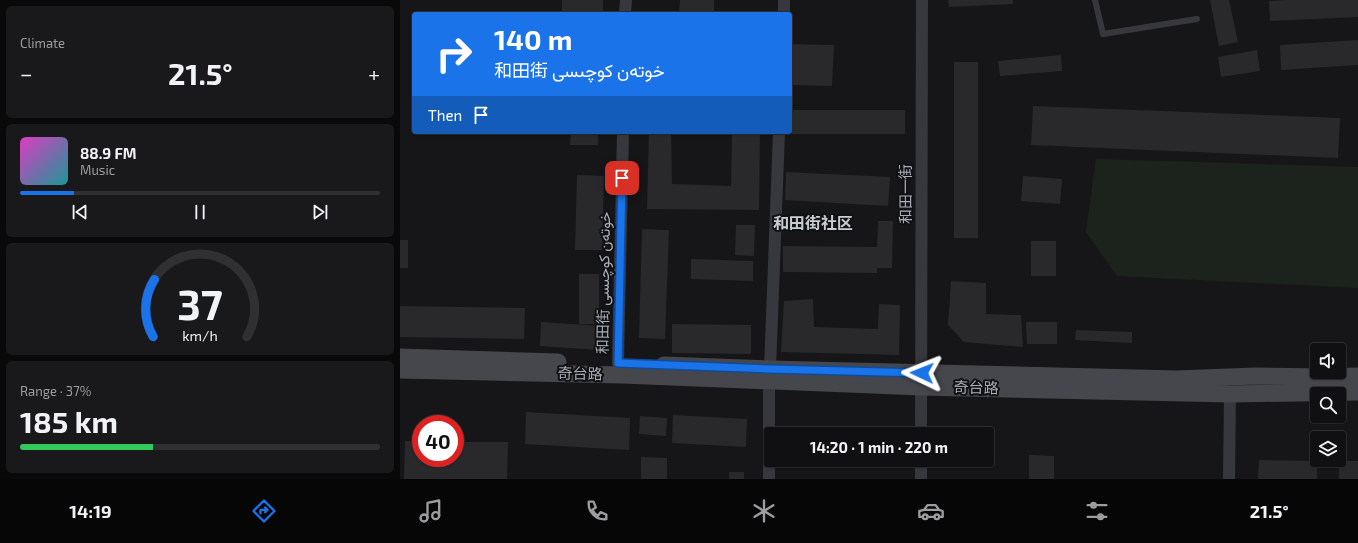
<!DOCTYPE html>
<html lang="en">
<head>
<meta charset="utf-8">
<style>
	body { margin:0; font-family:"Exo 2",Vazirmatn,"Noto Sans SC",sans-serif; background:#19191b; color:#f1f3f6; height:100vh; display:flex; flex-direction:column; font-size:15px; white-space:nowrap }
	* { box-sizing:border-box; margin:0 }
	p { font-size:13px; color:#9c9d9f }
	.icon { flex:none; width:22px; height:22px; fill:none; stroke:currentColor; stroke-width:2; stroke-linecap:round; stroke-linejoin:round }
	.map { position:relative; flex:1; overflow:hidden }
	.side { display:flex; flex-direction:column; gap:6px; padding:6px; background:#09090a; width:400px }
	.side>* { flex:none }
	.banner { position:absolute; left:12px; top:12px; width:380px; height:122px; border-radius:4px; box-shadow:0 1px 3px #0004,0 0 0 1px #303032; background:#1a73e8; color:#fff; overflow:hidden }
	.tools { position:absolute; left:910px; top:343px; display:grid; gap:8px }
	.tools a { display:grid; place-items:center; width:36px; height:36px; border-radius:4px; background:#101012; box-shadow:0 1px 3px #0004,0 0 0 1px #303032; font-size:20px }
	.speed { position:absolute; left:12px; top:415px; display:flex; gap:8px; font-size:20px; font-weight:700; text-align:center }
	.speed>* { display:grid; place-content:center; width:52px; height:52px; border-radius:50%; background:#101012; box-shadow:0 1px 3px #0004,0 0 0 1px #303032; line-height:1 }
	.speed .limit { border:6px solid #d22; background:#fff; color:#111 }
	.pin { position:absolute; display:grid; place-items:center; width:34px; height:34px; color:#fff; margin:-17px; border-radius:8px; box-shadow:0 2px 6px #0006 }
	.me { position:absolute; width:44px; margin:-22px; rotate:272deg; stroke-linejoin:round; filter:drop-shadow(0 0 3px #0008) }
	.turn { display:flex; align-items:center; gap:14px; height:84px; padding:0 16px; font-size:18px }
	.turn .icon { width:52px; height:52px; stroke-width:2.5 }
	.turn b { display:block; font-size:28px; line-height:34px }
	.then { display:flex; align-items:center; height:38px; padding:0 16px; background:#0003; gap:8px; font-size:15px }
	.big { font-size:30px; font-weight:700; line-height:1.1 }
	.side .card { flex:1; display:flex; flex-direction:column; justify-content:center; gap:6px; min-width:0; padding:0 14px; border-radius:6px; background:#19191b }
	.side .dial { align-items:center; gap:0 }
	.dial svg { height:104px; overflow:visible; fill:none; stroke:#303032; stroke-width:7; stroke-linecap:round; text-anchor:middle }
	.dial text { fill:#f1f3f6; stroke:none }
	.song { display:flex; align-items:center; gap:12px }
	.cover { width:48px; height:48px; border-radius:6px; background:linear-gradient(135deg,hsl(310 70% 55%),hsl(180 70% 35%)) }
	.played { height:4px; border-radius:2px; background:linear-gradient(90deg,#1a73e8 15%,#303032 15%) }
	.keys { display:flex; justify-content:space-around; direction:ltr }
	.heat { display:flex; justify-content:space-between; align-items:center; font-size:22px; direction:ltr }
	.charge { height:6px; border-radius:3px; background:linear-gradient(90deg,#34c759 37%,#303032 0) }
	.trip { position:absolute; left:364px; top:427px; width:230px; height:40px; border-radius:4px; background:#101012; box-shadow:0 1px 3px #0004,0 0 0 1px #303032; font-weight:700; line-height:40px; text-align:center }
	.dock { display:flex; height:64px; justify-content:space-around; align-items:center; background:#060607; color:#9c9d9f }
	.dock .icon { width:28px; height:28px }
	.dock .current { color:#1a73e8 }
	.dock b { font-size:18px; color:#f1f3f6 }
	main { display:flex; flex:1; min-height:0 }
	.map>svg:first-child { display:block }
	.grass { fill:#1c231d }
	.building { fill:#29292c }
	.lines { fill:none; stroke-linecap:round; stroke-linejoin:round }
	.lane { stroke:#37383d; stroke-width:6 }
	.street { stroke:#37383d; stroke-width:12 }
	.secondary { stroke:#45474d; stroke-width:17 }
	.route-casing { stroke:#114b97; stroke-width:10 }
	.route { stroke:#1a73e8; stroke-width:7 }
	.labels { text-anchor:middle; stroke-width:4; stroke-linejoin:round; paint-order:stroke }
	.street-label { font-size:15px; fill:#a8adb8; stroke:#111113 }
	.neighbourhood-label { font-size:16px; font-weight:bold; fill:#c9ccd4; stroke:#111113 }
</style>
</head>
<body>
<main>
<section class="side">
<div class="card"><p>Climate</p>
<div class="heat"><a>−</a><b class="big">21.5°</b><a>+</a></div>
</div>
<div class="card">
<div class="song"><i class="cover"></i><div><b>88.9 FM</b><p>Music</p></div></div>
<div class="played"></div>
<div class="keys"><svg class="icon" aria-label="previous" viewBox="0 0 24 24"><path d="M18 5L8 12l10 7zM5 5v14"/></svg><svg class="icon" aria-label="pause" viewBox="0 0 24 24"><path d="M8 5v14M16 5v14"/></svg><svg class="icon" aria-label="next" viewBox="0 0 24 24"><path d="M6 5l10 7-10 7zM19 5v14"/></svg></div>
</div>
<div class="card dial"><svg viewBox="0 0 100 80">
<path d="M14 69A42 42 0 1 1 86 69"/>
<path d="M14 69A42 42 0 0 1 15 25" stroke="#1a73e8"/>
<text x="50" y="56" font-size="32" font-weight="700">37</text>
<text x="50" y="72" font-size="11">km/h</text>
</svg></div>
<div class="card"><p>Range · 37%</p><b class="big">185 km</b><div class="charge"></div></div>
</section>
<div class="map">
<svg width="958" height="479" viewBox="0 0 958 479">
	<rect width="100%" height="100%" fill="#161618"/>
	<!-- grass -->
	<polygon class="grass" points="696,159 958,167 958,288 717,276 686,232"/>
	<!-- building -->
	<g class="building">
		<rect x="162" y="0" width="41" height="11"/>
		<polygon points="280,0 314,0 314,14 279,14"/>
		<polygon points="548,0 613,0 613,4 549,7"/>
		<polygon points="810,0 829,0 838,42 819,46"/>
		<polygon points="888,0 958,0 958,17 870,21 869,1"/>
		<polygon points="958,40 958,65 881,70 880,45"/>
		<polygon points="390,44 434,45 432,86 390,85"/>
		<polygon points="857,50 860,71 821,77 818,57"/>
		<polygon points="661,55 662,71 600,76 598,61"/>
		<rect x="554" y="62" width="24" height="176"/>
		<polygon points="633,106 940,118 938,158 631,145"/>
		<rect x="390" y="110" width="115" height="24"/>
		<polygon points="171,132 198,132 198,145 170,145"/>
		<polygon points="249,132 271,132 272,184 331,186 332,132 360,132 359,210 247,209"/>
		<polygon points="386,172 490,177 488,206 385,200"/>
		<polygon points="177,175 204,176 202,250 175,250"/>
		<polygon points="623,176 662,179 660,204 621,201"/>
		<polygon points="478,221 493,221 492,268 477,268 477,273 383,272 383,246 477,247"/>
		<polygon points="336,225 355,225 354,256 335,255"/>
		<polygon points="242,229 269,230 265,339 239,338"/>
		<rect x="0" y="240" width="8" height="28"/>
		<rect x="631" y="241" width="25" height="35"/>
		<polygon points="291,259 353,261 353,281 291,279"/>
		<rect x="179" y="274" width="20" height="50"/>
		<polygon points="551,281 586,283 586,314 621,315 623,347 564,342 548,325"/>
		<polygon points="413,299 414,327 478,329 479,304 500,305 499,355 381,352 384,301"/>
		<polygon points="0,306 125,308 124,339 0,337"/>
		<polygon points="141,322 200,326 199,350 140,346"/>
		<polygon points="626,322 657,322 657,344 627,344"/>
		<polygon points="272,324 351,325 351,354 272,353"/>
		<polygon points="676,330 732,332 732,343 675,340"/>
		<polygon points="126,412 230,418 229,450 125,444"/>
		<polygon points="273,415 347,419 346,447 272,443"/>
		<polygon points="240,416 267,418 266,436 239,434"/>
		<polygon points="5,441 21,441 21,458 55,458 55,442 108,442 107,479 4,479"/>
		<polygon points="629,455 654,456 654,479 629,479"/>
		<polygon points="241,457 267,458 267,479 241,479"/>
		<polygon points="859,460 917,461 917,479 858,479"/>
		<rect x="939" y="461" width="19" height="18"/>
		<rect x="329" y="472" width="15" height="7"/>
	</g>
	<g class="lines">
		<!-- lane -->
		<polyline class="lane" points="695,0 703,34 797,19"/>
		<!-- street -->
		<g class="street">
			<polyline points="225,14 226,0"/>
			<polyline points="384,14 384,0"/>
			<polyline points="218,363 223,132"/>
			<polyline points="370,369 379,132"/>
			<polyline points="521,434 522,0"/>
			<polyline points="369,479 369,381"/>
			<polyline points="521,479 521,460"/>
			<polyline points="829,479 830,394"/>
		</g>
		<!-- secondary -->
		<g class="secondary">
			<polyline points="0,357 158,362"/>
			<polyline points="264,365 370,369 777,379 855,376 923,377 958,376"/>
			<polyline points="0,370 222,375 521,387 830,394 958,392"/>
		</g>
	</g>
	<g class="lines">
		<defs>
			<polyline id="route" points="222,178 218,363 370,369 522,373"/>
		</defs>
		<!-- route casing -->
		<use href="#route" class="route-casing"/>
		<!-- route -->
		<use href="#route" class="route"/>
	</g>
	<g class="labels">
		<!-- street labels -->
		<g class="street-label">
			<text transform="translate(506 194) rotate(-90)" y="5">和田一街</text>
			<text transform="translate(204 283) rotate(-89)" y="5">和田街 خوتەن كوچىسى</text>
			<text transform="translate(180 374) rotate(1)" y="5">奇台路</text>
			<text transform="translate(576 388) rotate(1)" y="5">奇台路</text>
		</g>
		<!-- neighbourhood labels -->
		<g class="neighbourhood-label">
			<text x="413" y="229">和田街社区</text>
		</g>
	</g>
</svg>
<div class="tools">
<a><svg class="icon" aria-label="sound" viewBox="0 0 24 24"><path d="M4 9h4l5-4v14l-5-4H4zM17 9q2 3 0 6"/></svg></a>
<a><svg class="icon" aria-label="search" viewBox="0 0 24 24"><circle cx="10" cy="10" r="6"/><path d="M15 15l6 6"/></svg></a>
<a><svg class="icon" aria-label="layers" viewBox="0 0 24 24"><path d="M12 4l9 5-9 5-9-5zM3 14l9 5 9-5"/></svg></a>
</div>
<div class="speed"><div class="limit">40</div></div>
<div class="pin" style="left:222px;top:178px;background:#d93025"><svg class="icon" aria-label="arrive" viewBox="0 0 24 24"><path d="M6 21V4h12l-3 4 3 4H6"/></svg></div>
<svg class="me" style="left:522px;top:373px" viewBox="-20 -20 40 40"><path d="M0-17L14 15 0 8-14 15z" fill="#1a73e8" stroke="#fff" stroke-width="4"/></svg>
<div class="trip">14:20 · 1 min · 220 m</div>
<div class="banner">
<div class="turn"><svg class="icon" aria-label="right" viewBox="0 0 24 24"><path d="M7 20v-9h11M14 6l5 5-5 5"/></svg><div><b>140 m</b>和田街 خوتەن كوچىسى</div></div>
<div class="then">Then<svg class="icon" aria-label="arrive" viewBox="0 0 24 24"><path d="M6 21V4h12l-3 4 3 4H6"/></svg></div>
</div>
</div>
</main>
<nav class="dock">
<b>14:19</b>
<svg class="icon current" aria-label="directions" viewBox="0 0 24 24"><path d="M12 3l9 9-9 9-9-9zM9 14v-3h6M13 9l2 2-2 2"/></svg>
<svg class="icon" aria-label="music" viewBox="0 0 24 24"><path d="M9 18V5l10-2v13"/><circle cx="6" cy="18" r="3"/><circle cx="16" cy="16" r="3"/></svg>
<svg class="icon" aria-label="phone" viewBox="0 0 24 24"><path d="M5 4h4l2 5-3 2q2 4 5 5l2-3 5 2v4C11 20 4 13 5 4z"/></svg>
<svg class="icon" aria-label="climate" viewBox="0 0 24 24"><path d="M12 3v18M4 7l16 10M4 17L20 7"/></svg>
<svg class="icon" aria-label="car" viewBox="0 0 24 24"><path d="M5 17H2v-5l4-1 3-4h7l3 4 3 1v5h-3M9 17h6M6 11h13"/><circle cx="7" cy="17" r="2"/><circle cx="17" cy="17" r="2"/></svg>
<svg class="icon" aria-label="filters" viewBox="0 0 24 24"><path d="M4 7h16M4 17h16"/><circle cx="9" cy="7" r="2"/><circle cx="15" cy="17" r="2"/></svg>
<b>21.5°</b>
</nav>
</body>
</html>
